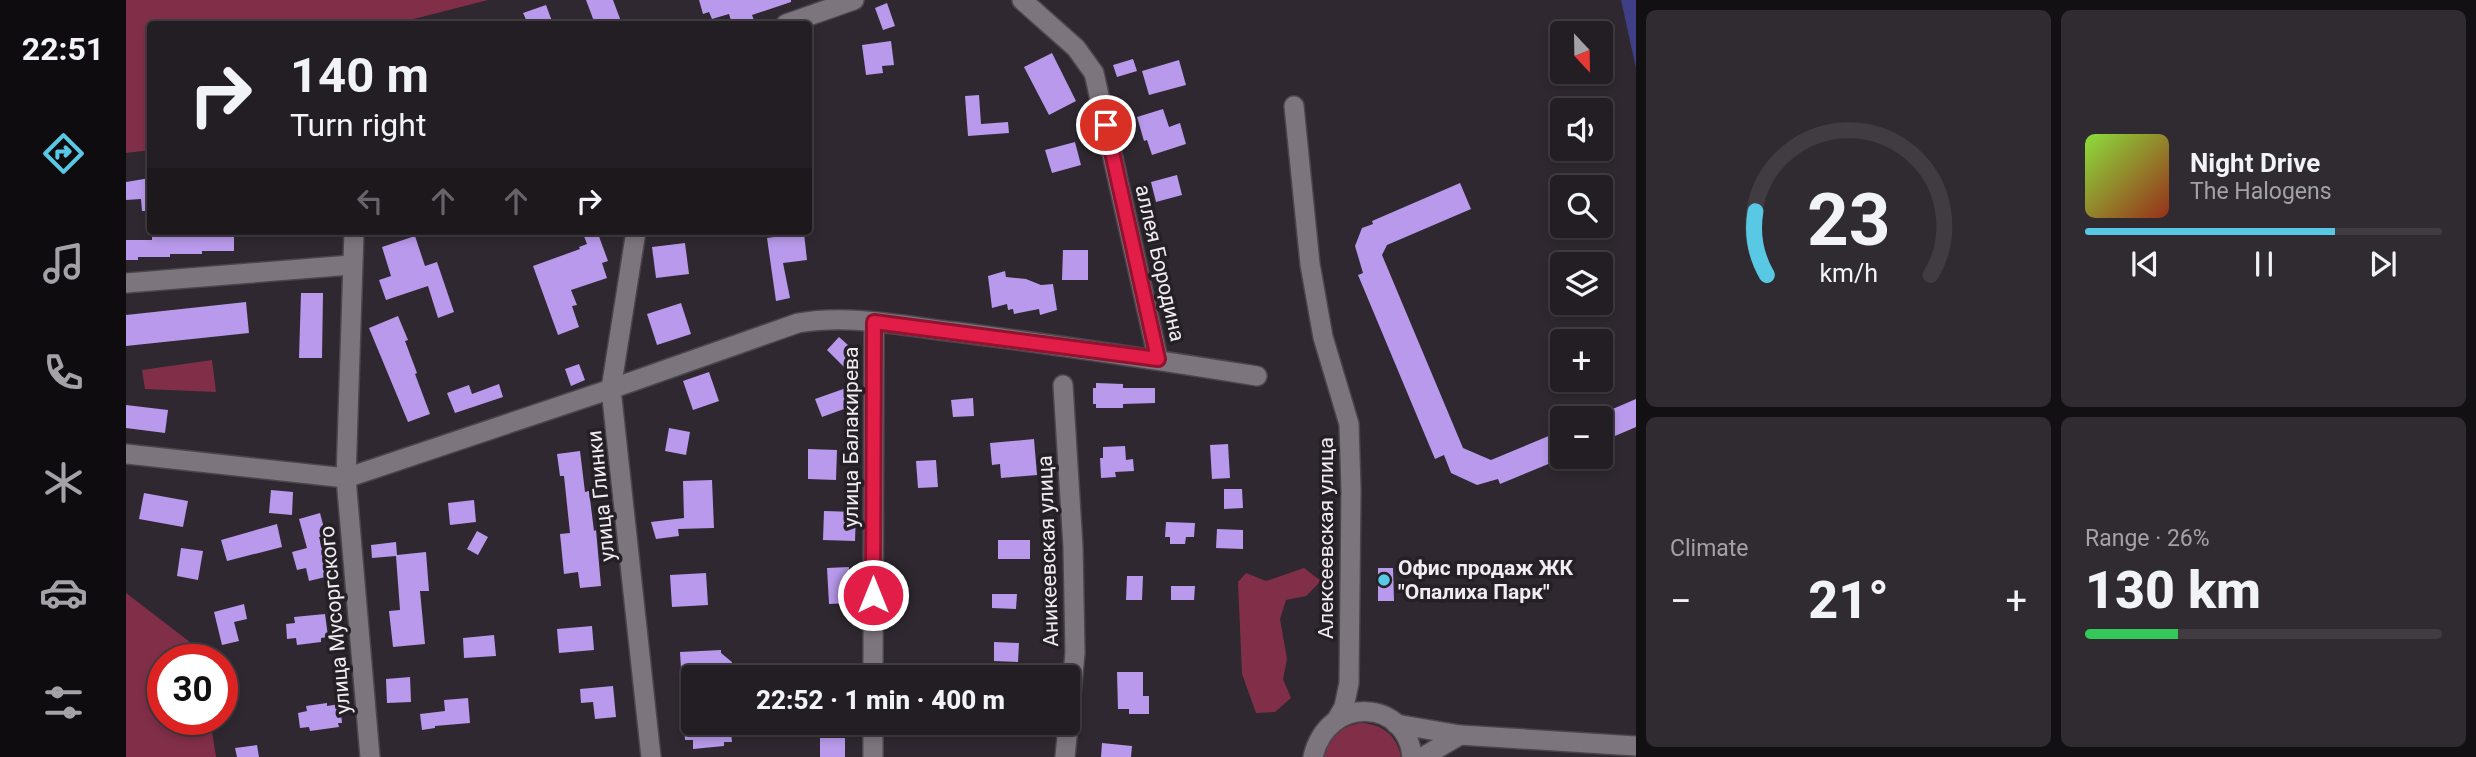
<!DOCTYPE html>
<html lang="en">
<head>
<meta charset="utf-8">
<style>
	body { margin:0; font-family:Roboto,sans-serif; background:#2f2b31; color:#f1f3f6; height:100vh; display:flex; flex-direction:column; font-size:26px; white-space:nowrap }
	* { box-sizing:border-box; margin:0 }
	p { font-size:23px; color:#a3a2a6 }
	.icon { flex:none; width:38px; height:38px; fill:none; stroke:currentColor; stroke-width:2; stroke-linecap:round; stroke-linejoin:round }
	.map { position:relative; flex:1; overflow:hidden }
	.sheet { display:flex; flex-direction:column; gap:10px; padding:10px; background:#131014; width:840px }
	.sheet>* { flex:none }
	.banner { position:absolute; left:21px; top:21px; width:665px; height:214px; border-radius:7px; box-shadow:0 4px 10px #0003,0 0 0 2px #403c41; background:#231e24; color:#f1f3f6; overflow:hidden }
	.needle { width:46px; rotate:158deg }
	.tools { position:absolute; left:1424px; top:21px; display:grid; gap:14px }
	.tools a { display:grid; place-items:center; width:63px; height:63px; border-radius:7px; background:#231e24; box-shadow:0 4px 10px #0003,0 0 0 2px #403c41; font-size:35px }
	.speed { position:absolute; left:21px; top:644px; display:flex; gap:14px; font-size:35px; font-weight:700; text-align:center }
	.speed>* { display:grid; place-content:center; width:91px; height:91px; border-radius:50%; background:#231e24; box-shadow:0 4px 10px #0003,0 0 0 2px #403c41; line-height:1 }
	.speed .limit { border:10px solid #d22; background:#fff; color:#111 }
	.pin { position:absolute; display:grid; place-items:center; width:60px; height:60px; color:#fff; margin:-30px; border:4px solid #fff; border-radius:50%; box-shadow:0 2px 7px #0007 }
	.me { position:absolute; width:77px; margin:-38px; rotate:0deg; stroke-linejoin:round; filter:drop-shadow(0 0 5px #0008) }
	.turn { display:flex; align-items:center; gap:24px; height:147px; padding:0 28px; font-size:32px }
	.turn .icon { width:91px; height:91px; stroke-width:2.5 }
	.turn b { display:block; font-size:49px; line-height:60px }
	.lanes { display:flex; align-items:center; height:66px; padding:0 28px; background:#0003; justify-content:center; gap:35px; direction:ltr }
	.lanes .off { opacity:.35 }
	.big { font-size:52px; font-weight:800; line-height:1.1 }
	.sheet .card { flex:1; display:flex; flex-direction:column; justify-content:center; gap:10px; min-width:0; padding:0 24px; border-radius:10px; background:#2f2b31 }
	.sheet .dial { align-items:center; gap:0 }
	.dial svg { height:182px; overflow:visible; fill:none; stroke:#403c41; stroke-width:7; stroke-linecap:round; text-anchor:middle }
	.dial text { fill:#f1f3f6; stroke:none }
	.song { display:flex; align-items:center; gap:21px }
	.cover { width:84px; height:84px; border-radius:10px; background:linear-gradient(135deg,hsl(90 70% 55%),hsl(10 70% 35%)) }
	.played { height:7px; border-radius:4px; background:linear-gradient(90deg,#59c8e4 70%,#403c41 70%) }
	.keys { display:flex; justify-content:space-around; direction:ltr }
	.heat { display:flex; justify-content:space-between; align-items:center; font-size:38px; direction:ltr }
	.charge { height:10px; border-radius:5px; background:linear-gradient(90deg,#34c759 26%,#403c41 0) }
	.sheet .tiles { flex:1; display:grid; gap:10px; grid-template-columns:repeat(2,1fr) }
	.trip { position:absolute; left:555px; top:665px; width:399px; height:70px; border-radius:7px; background:#231e24; box-shadow:0 4px 10px #0003,0 0 0 2px #403c41; font-weight:800; line-height:70px; text-align:center }
	main { display:flex; flex:1; min-height:0 }
	.dock { display:flex; flex-direction:column; width:126px; justify-content:space-around; align-items:center; background:#0e0c0e; color:#a3a2a6 }
	.dock .icon { width:49px; height:49px }
	.dock .on { color:#59c8e4 }
	.dock b { font-size:32px; color:#f1f3f6 }
	.map>svg:first-child { display:block }
	.green { fill:#812f48 }
	.water { fill:#3f3f88 }
	.building { fill:#b899eb }
	.lines { fill:none; stroke-linecap:round; stroke-linejoin:round }
	.minor-casing { stroke:#4b464c; stroke-width:22 }
	.minor { stroke:#7d757e; stroke-width:19 }
	.route-casing { stroke:#92132f; stroke-width:18 }
	.route { stroke:#e11d48; stroke-width:12 }
	.poi-dot { fill:#59c8e4; stroke:#251f26; stroke-width:2.5 }
	.labels { text-anchor:middle; stroke-width:7; stroke-linejoin:round; paint-order:stroke }
	.street-label { font-size:21px; fill:#f0ecf1; stroke:#251f26 }
	.poi-label { font-size:21px; font-weight:bold; fill:#f0ecf1; stroke:#251f26; text-anchor:start }
</style>
</head>
<body>
<main>
<nav class="dock">
<b>22:51</b>
<svg class="icon on" aria-label="directions" viewBox="0 0 24 24"><path d="M12 3l9 9-9 9-9-9zM9 14v-3h6M13 9l2 2-2 2"/></svg>
<svg class="icon" aria-label="music" viewBox="0 0 24 24"><path d="M9 18V5l10-2v13"/><circle cx="6" cy="18" r="3"/><circle cx="16" cy="16" r="3"/></svg>
<svg class="icon" aria-label="phone" viewBox="0 0 24 24"><path d="M5 4h4l2 5-3 2q2 4 5 5l2-3 5 2v4C11 20 4 13 5 4z"/></svg>
<svg class="icon" aria-label="climate" viewBox="0 0 24 24"><path d="M12 3v18M4 7l16 10M4 17L20 7"/></svg>
<svg class="icon" aria-label="car" viewBox="0 0 24 24"><path d="M5 17H2v-5l4-1 3-4h7l3 4 3 1v5h-3M9 17h6M6 11h13"/><circle cx="7" cy="17" r="2"/><circle cx="17" cy="17" r="2"/></svg>
<svg class="icon" aria-label="filters" viewBox="0 0 24 24"><path d="M4 7h16M4 17h16"/><circle cx="9" cy="7" r="2"/><circle cx="15" cy="17" r="2"/></svg>
</nav>
<div class="map">
<svg width="1510" height="757" viewBox="0 0 1510 757">
	<rect width="100%" height="100%" fill="#2f2830"/>
	<!-- green -->
	<g class="green">
		<polygon points="0,0 362,0 268,24 24,24 24,150 0,153"/>
		<polygon points="86,360 90,392 19,389 16,370"/>
		<polygon points="1178,568 1195,581 1180,596 1160,600 1154,619 1161,659 1157,679 1165,698 1149,712 1130,713 1116,674 1112,582 1120,573 1140,581"/>
		<polygon points="0,593 73,649 75,660 37,660 37,719 84,719 90,757 0,757"/>
		<path d="M 1235,723 C 1257,724 1271,736 1275,757 L 1198,757 C 1203,737 1215,726 1235,723 Z"/>
	</g>
	<!-- water -->
	<polygon class="water" points="1495,0 1510,0 1510,68"/>
	<!-- building -->
	<g class="building">
		<polygon points="460,0 487,0 496,24 469,24"/>
		<polygon points="573,0 665,0 665,2 626,15 629,23 606,24 603,14 586,19 583,12 577,14"/>
		<polygon points="761,3 769,26 757,30 749,8"/>
		<polygon points="420,5 427,24 402,24 397,13"/>
		<polygon points="765,41 768,65 756,66 757,73 740,75 736,45"/>
		<polygon points="926,53 950,101 923,115 898,67"/>
		<polygon points="1007,59 1011,71 991,77 987,65"/>
		<polygon points="1053,60 1060,85 1023,95 1016,71"/>
		<polygon points="853,95 855,124 882,122 883,133 842,136 839,96"/>
		<polygon points="1037,109 1043,127 1054,123 1060,144 1026,155 1021,140 1018,141 1011,117"/>
		<polygon points="949,142 955,165 926,173 919,150"/>
		<polygon points="1051,175 1056,195 1030,202 1025,182"/>
		<polygon points="24,178 24,211 16,211 15,199 0,200 0,182"/>
		<polygon points="1334,183 1345,209 1261,245 1256,255 1337,448 1365,460 1437,430 1437,458 1374,484 1372,479 1351,485 1325,473 1318,455 1309,459 1232,275 1237,273 1229,246 1236,228 1247,224 1246,221"/>
		<polygon points="90,231 108,231 108,251 76,251 76,254 44,254 44,257 12,257 12,260 0,260 0,240 26,240 26,237 58,237 58,233 90,233"/>
		<polygon points="456,231 471,231 482,261 476,263 481,278 445,290 451,305 446,306 453,327 432,335 407,266 454,249 453,247 461,244"/>
		<polygon points="678,233 681,260 657,263 664,298 650,301 641,238"/>
		<polygon points="289,236 299,266 311,262 328,312 312,318 302,286 260,300 253,280 265,276 256,247"/>
		<polygon points="559,243 563,274 530,278 526,247"/>
		<polygon points="937,250 962,250 962,280 936,280"/>
		<polygon points="879,271 880,277 900,279 915,285 927,284 931,310 914,315 913,309 888,314 887,309 882,310 881,304 866,308 862,276"/>
		<polygon points="175,293 197,293 196,358 173,358"/>
		<polygon points="120,302 123,333 0,346 0,315"/>
		<polygon points="555,303 565,334 531,345 521,314"/>
		<polygon points="272,316 282,340 279,341 291,373 289,374 304,414 282,422 243,328"/>
		<polygon points="713,337 732,354 719,368 701,350"/>
		<polygon points="453,364 459,380 445,386 439,369"/>
		<polygon points="583,372 593,401 567,410 557,381"/>
		<polygon points="970,383 997,384 997,388 1029,388 1029,403 997,404 997,408 970,408 970,404 967,404 967,388 970,388"/>
		<polygon points="373,384 377,397 329,413 321,393 343,385 346,394"/>
		<polygon points="723,387 729,405 696,417 689,399"/>
		<polygon points="847,398 848,416 827,417 825,400"/>
		<polygon points="1510,399 1510,427 1475,442 1475,414"/>
		<polygon points="0,405 42,410 39,433 0,428"/>
		<polygon points="543,428 564,432 560,455 539,451"/>
		<polygon points="908,439 911,475 875,478 874,464 866,465 864,443"/>
		<polygon points="1102,444 1104,478 1086,479 1084,445"/>
		<polygon points="999,446 1000,460 1007,459 1008,471 989,472 990,477 975,478 974,458 977,458 977,447"/>
		<polygon points="682,449 711,450 710,480 682,479"/>
		<polygon points="454,451 459,492 463,491 468,531 470,530 475,586 454,588 452,572 438,574 434,534 444,533 438,476 434,476 431,454"/>
		<polygon points="810,460 812,487 792,488 790,461"/>
		<polygon points="586,480 588,528 552,529 553,536 530,539 525,522 558,518 557,481"/>
		<polygon points="1098,489 1116,489 1117,508 1098,509"/>
		<polygon points="145,490 167,492 166,515 143,513"/>
		<polygon points="18,493 62,501 57,527 13,519"/>
		<polygon points="348,500 350,522 324,525 322,503"/>
		<polygon points="698,511 730,512 729,541 697,540"/>
		<polygon points="194,513 200,536 193,537 203,576 183,581 180,568 171,570 166,552 181,548 173,519"/>
		<polygon points="1040,522 1069,523 1068,537 1060,537 1059,544 1044,544 1044,537 1039,537"/>
		<polygon points="151,524 156,547 101,561 95,540"/>
		<polygon points="1091,529 1117,530 1117,549 1090,548"/>
		<polygon points="351,531 362,537 352,555 341,549"/>
		<rect x="872" y="540" width="32" height="19"/>
		<polygon points="270,542 271,555 300,552 303,591 294,591 299,644 267,647 263,611 274,610 270,556 246,558 245,545"/>
		<polygon points="55,548 77,551 72,580 51,576"/>
		<polygon points="723,567 723,603 703,604 701,568"/>
		<polygon points="1252,568 1267,568 1268,601 1252,601"/>
		<polygon points="580,573 582,605 546,607 544,575"/>
		<polygon points="1001,576 1017,576 1016,600 1000,600"/>
		<polygon points="1045,586 1069,586 1068,600 1045,600"/>
		<polygon points="866,594 891,594 890,609 866,608"/>
		<polygon points="118,604 121,619 108,622 113,641 96,645 88,612"/>
		<polygon points="199,614 202,637 195,638 195,642 171,645 170,638 161,639 160,624 169,623 168,617"/>
		<polygon points="466,626 468,650 433,653 431,629"/>
		<polygon points="368,635 370,656 338,658 337,638"/>
		<polygon points="868,642 893,643 892,662 868,661"/>
		<polygon points="595,650 595,653 606,662 604,673 595,677 567,677 567,686 556,687 554,652"/>
		<polygon points="991,672 1017,672 1017,696 1023,696 1023,714 1003,714 1003,709 992,709"/>
		<polygon points="284,677 285,702 261,703 260,679"/>
		<polygon points="487,686 490,717 469,719 467,702 455,703 454,689"/>
		<polygon points="342,698 344,723 309,726 309,728 296,730 294,714 319,711 318,700"/>
		<polygon points="201,703 201,706 214,704 216,723 212,723 213,727 184,731 183,727 174,728 172,713 181,711 180,706"/>
		<polygon points="558,723 604,723 606,742 598,742 598,746 567,749 567,740 559,740"/>
		<rect x="694" y="738" width="25" height="19"/>
		<polygon points="976,743 1006,746 1005,757 975,757"/>
		<polygon points="131,745 133,757 111,757 109,748"/>
	</g>
	<g class="lines">
		<defs>
			<g id="minor">
				<polyline points="896,0 950,48 968,73 1032,359"/>
				<polyline points="660,24 728,0"/>
				<polyline points="1168,106 1184,264 1197,337 1223,424 1225,490 1223,683 1218,707 1211,719"/>
				<polyline points="228,231 220,478 244,757"/>
				<polyline points="510,231 485,389 525,757"/>
				<polyline points="0,283 225,265"/>
				<polyline points="937,385 947,547 949,653 939,757"/>
				<path d="M 0,454 L 220,478 L 485,389 L 672,323 C 724,314 778,326 830,332 C 931,345 1031,360 1131,376"/>
				<polyline points="747,677 748,322"/>
				<polyline points="1270,724 1334,735 1510,746"/>
				<polyline points="747,757 747,723"/>
				<path d="M 1187,757 C 1202,693 1282,700 1286,757"/>
				<polyline points="1297,757 1334,735"/>
			</g>
		</defs>
		<!-- minor casing -->
		<use href="#minor" class="minor-casing"/>
		<!-- minor -->
		<use href="#minor" class="minor"/>
	</g>
	<g class="lines">
		<defs>
			<polyline id="route" points="747,595 748,322 1032,359 980,125"/>
		</defs>
		<!-- route casing -->
		<use href="#route" class="route-casing"/>
		<!-- route -->
		<use href="#route" class="route"/>
	</g>
	<!-- markers -->
	<circle class="poi-dot" cx="1258" cy="580" r="7"/>
	<g class="labels">
		<!-- street labels -->
		<g class="street-label">
			<text transform="translate(1034 263) rotate(77)" y="7">аллея Бородина</text>
			<text transform="translate(725 437) rotate(-90)" y="7">улица Балакирева</text>
			<text transform="translate(475 496) rotate(-96)" y="7">улица Глинки</text>
			<text transform="translate(1200 538) rotate(-90)" y="7">Алексеевская улица</text>
			<text transform="translate(922 551) rotate(-92)" y="7">Аникеевская улица</text>
			<text transform="translate(209 620) rotate(-95)" y="7">улица Мусоргского</text>
		</g>
		<!-- poi labels -->
		<g class="poi-label">
			<text x="1272" y="575">Офис продаж ЖК<tspan x="1272" dy="24">"Опалиха Парк"</tspan></text>
		</g>
	</g>
</svg>
<div class="tools">
<a><svg class="needle" viewBox="-14 -14 28 28"><path d="M0-13l5 13h-10z" fill="#e53935"/><path d="M0 13l5-13h-10z" fill="#a3a2a6"/></svg></a>
<a><svg class="icon" aria-label="sound" viewBox="0 0 24 24"><path d="M4 9h4l5-4v14l-5-4H4zM17 9q2 3 0 6"/></svg></a>
<a><svg class="icon" aria-label="search" viewBox="0 0 24 24"><circle cx="10" cy="10" r="6"/><path d="M15 15l6 6"/></svg></a>
<a><svg class="icon" aria-label="layers" viewBox="0 0 24 24"><path d="M12 4l9 5-9 5-9-5zM3 14l9 5 9-5"/></svg></a>
<a>+</a>
<a>−</a>
</div>
<div class="speed"><div class="limit">30</div></div>
<div class="pin" style="left:980px;top:125px;background:#d93025"><svg class="icon" aria-label="arrive" viewBox="0 0 24 24"><path d="M6 21V4h12l-3 4 3 4H6"/></svg></div>
<svg class="me" style="left:747px;top:595px" viewBox="-20 -20 40 40"><circle r="17" fill="#e11d48" stroke="#fff" stroke-width="3"/><path d="M0-11L8 9 0 5-8 9z" fill="#fff"/></svg>
<div class="trip">22:52 · 1 min · 400 m</div>
<div class="banner">
<div class="turn"><svg class="icon" aria-label="right" viewBox="0 0 24 24"><path d="M7 20v-9h11M14 6l5 5-5 5"/></svg><div><b>140 m</b>Turn right</div></div>
<div class="lanes"><svg class="icon off" aria-label="left" viewBox="0 0 24 24"><path d="M17 20v-9H6M10 6l-5 5 5 5"/></svg><svg class="icon off" aria-label="ahead" viewBox="0 0 24 24"><path d="M12 20V5M6 11l6-6 6 6"/></svg><svg class="icon off" aria-label="ahead" viewBox="0 0 24 24"><path d="M12 20V5M6 11l6-6 6 6"/></svg><svg class="icon" aria-label="right" viewBox="0 0 24 24"><path d="M7 20v-9h11M14 6l5 5-5 5"/></svg></div>
</div>
</div>
<section class="sheet">
<div class="tiles">
<div class="card dial"><svg viewBox="0 0 100 80">
<path d="M14 69A42 42 0 1 1 86 69"/>
<path d="M14 69A42 42 0 0 1 9 41" stroke="#59c8e4"/>
<text x="50" y="56" font-size="32" font-weight="700">23</text>
<text x="50" y="72" font-size="11">km/h</text>
</svg></div>
<div class="card">
<div class="song"><i class="cover"></i><div><b>Night Drive</b><p>The Halogens</p></div></div>
<div class="played"></div>
<div class="keys"><svg class="icon" aria-label="previous" viewBox="0 0 24 24"><path d="M18 5L8 12l10 7zM5 5v14"/></svg><svg class="icon" aria-label="pause" viewBox="0 0 24 24"><path d="M8 5v14M16 5v14"/></svg><svg class="icon" aria-label="next" viewBox="0 0 24 24"><path d="M6 5l10 7-10 7zM19 5v14"/></svg></div>
</div>
<div class="card"><p>Climate</p>
<div class="heat"><a>−</a><b class="big">21°</b><a>+</a></div>
</div>
<div class="card"><p>Range · 26%</p><b class="big">130 km</b><div class="charge"></div></div>
</div>
</section>
</main>
</body>
</html>
